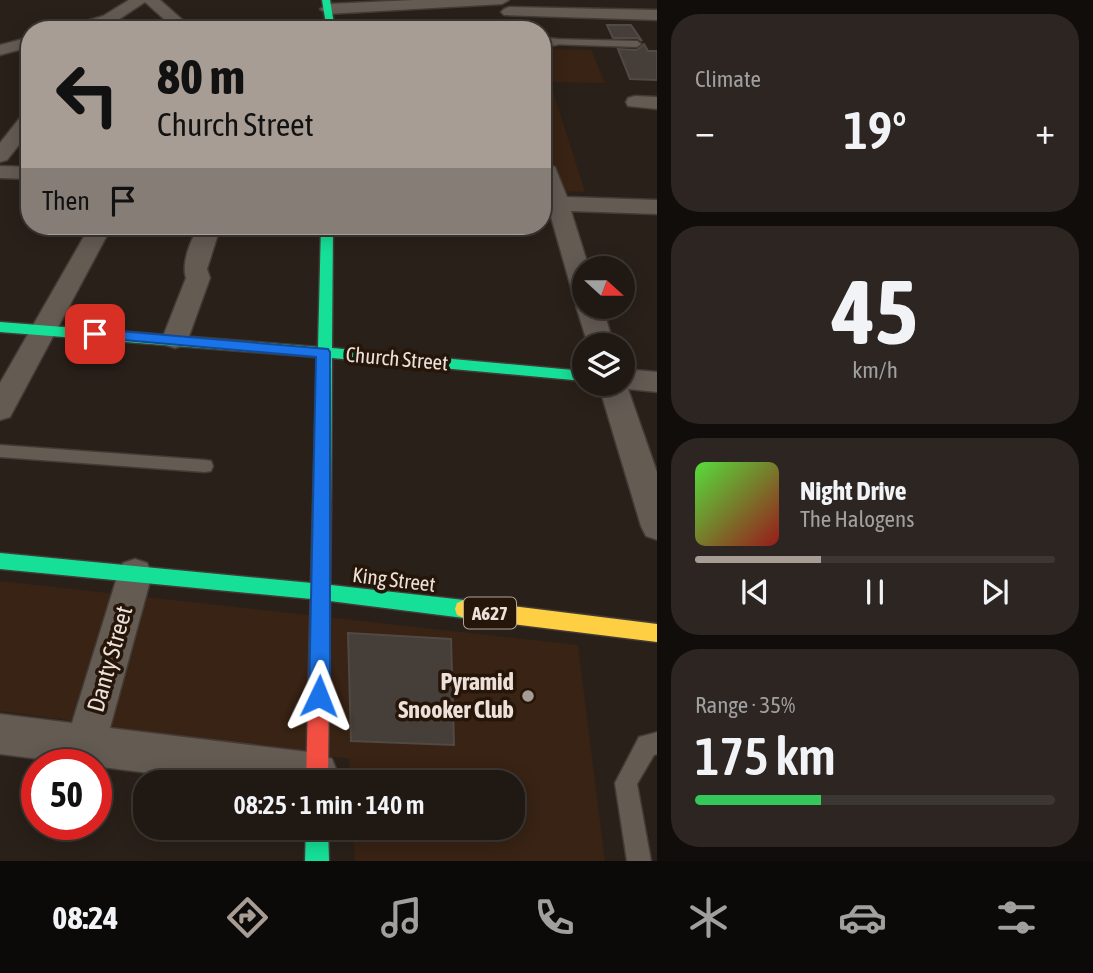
<!DOCTYPE html>
<html lang="en">
<head>
<meta charset="utf-8">
<style>
	body { margin:0; font-family:"Asap Condensed",sans-serif; background:#2c2521; color:#f1f3f6; height:100vh; display:flex; flex-direction:column; font-size:26px; white-space:nowrap }
	* { box-sizing:border-box; margin:0 }
	p { font-size:23px; color:#a1a0a0 }
	.icon { flex:none; width:38px; height:38px; fill:none; stroke:currentColor; stroke-width:2; stroke-linecap:round; stroke-linejoin:round }
	.map { position:relative; flex:1; overflow:hidden }
	.panel { display:flex; flex-direction:column; gap:14px; padding:14px; background:#110d0a; width:436px }
	.panel>* { flex:none }
	.guide { position:absolute; left:21px; top:21px; width:530px; height:214px; border-radius:28px; box-shadow:0 4px 18px #0003,0 0 0 2px #3c3733; background:#a89d95; color:#111; overflow:hidden }
	.needle { width:46px; rotate:111deg }
	.buttons { position:absolute; left:572px; top:256px; display:grid; gap:14px }
	.buttons a { display:grid; place-items:center; width:63px; height:63px; border-radius:50%; background:#1f1813; box-shadow:0 4px 18px #0003,0 0 0 2px #3c3733; font-size:35px }
	.speed { position:absolute; left:21px; top:749px; display:flex; gap:14px; font-size:35px; font-weight:700; text-align:center }
	.speed>* { display:grid; place-content:center; width:91px; height:91px; border-radius:50%; background:#1f1813; box-shadow:0 4px 18px #0003,0 0 0 2px #3c3733; line-height:1 }
	.speed .limit { border:10px solid #d22; background:#fff; color:#111 }
	.pin { position:absolute; display:grid; place-items:center; width:60px; height:60px; color:#fff; margin:-30px; border-radius:14px; box-shadow:0 4px 10px #0006 }
	.me { position:absolute; width:77px; margin:-38px; rotate:2deg; stroke-linejoin:round; filter:drop-shadow(0 0 5px #0008) }
	.turn { display:flex; align-items:center; gap:24px; height:147px; padding:0 21px; font-size:32px }
	.turn .icon { width:91px; height:91px; stroke-width:2.5 }
	.turn b { display:block; font-size:49px; line-height:60px }
	.then { display:flex; align-items:center; height:66px; padding:0 21px; background:#0003; gap:14px; font-size:26px }
	.big { font-size:52px; font-weight:600; line-height:1.1 }
	.panel .widget { flex:1; display:flex; flex-direction:column; justify-content:center; gap:10px; min-width:0; padding:0 24px; border-radius:28px; background:#2c2521 }
	.panel .dial { align-items:center; gap:0 }
	.dial b { font-size:91px; line-height:1 }
	.song { display:flex; align-items:center; gap:21px }
	.cover { width:84px; height:84px; border-radius:10px; background:linear-gradient(135deg,hsl(110 70% 55%),hsl(0 70% 35%)) }
	.played { height:7px; border-radius:4px; background:linear-gradient(90deg,#a89d95 35%,#3c3733 35%) }
	.keys { display:flex; justify-content:space-around; direction:ltr }
	.heat { display:flex; justify-content:space-between; align-items:center; font-size:38px; direction:ltr }
	.charge { height:10px; border-radius:5px; background:linear-gradient(90deg,#34c759 35%,#3c3733 0) }
	.trip { position:absolute; left:133px; top:770px; width:392px; height:70px; border-radius:28px; background:#1f1813; box-shadow:0 4px 18px #0003,0 0 0 2px #3c3733; font-weight:600; line-height:70px; text-align:center }
	.tab-bar { display:flex; height:112px; justify-content:space-around; align-items:center; background:#0c0a08; color:#a1a0a0 }
	.tab-bar .icon { width:49px; height:49px }
	.tab-bar .on { color:#a89d95 }
	.tab-bar b { font-size:32px; color:#f1f3f6 }
	main { display:flex; flex:1; min-height:0 }
	.map>svg:first-child { display:block }
	.built { fill:#382314 }
	.building { fill:#463e39; stroke:#514944; stroke-width:2 }
	.lines { fill:none; stroke-linecap:round; stroke-linejoin:round }
	.lane-casing { stroke:#433b35; stroke-width:3 }
	.street-casing { stroke:#433b35; stroke-width:3 }
	.fast-casing { stroke:#433b35; stroke-width:3 }
	.slow-casing { stroke:#433b35; stroke-width:3 }
	.jam-casing { stroke:#433b35; stroke-width:3 }
	.lane { fill:#645b53; fill-rule:evenodd }
	.street { fill:#645b53; fill-rule:evenodd }
	.fast { fill:#16e098; fill-rule:evenodd }
	.slow { fill:#ffcf43; fill-rule:evenodd }
	.jam { fill:#f24e42; fill-rule:evenodd }
	.route { fill:#1a73e8; stroke:#114b97; stroke-width:2 }
	.poi-dot { fill:#a89d95; stroke:#261609; stroke-width:2.5 }
	.labels { text-anchor:middle; stroke-width:7; stroke-linejoin:round; paint-order:stroke }
	.shield { fill:#261609; stroke:#b1a39a; stroke-width:2 }
	.shield-label { font-size:19px; font-weight:bold; fill:#ece0d8 }
	.street-label { font-size:21px; fill:#ece0d8; stroke:#261609 }
	.near-street-label { font-size:24px; fill:#ece0d8; stroke:#261609 }
	.near-poi-label { font-size:24px; font-weight:bold; fill:#ece0d8; stroke:#261609; text-anchor:end }
</style>
</head>
<body>
<main>
<div class="map">
<svg width="658" height="861" viewBox="0 0 658 861">
	<rect width="100%" height="100%" fill="#292019"/>
	<!-- built -->
	<g class="built">
		<polygon points="543,49 591,50 605,83 550,82 585,192 543,190"/>
		<polygon points="0,581 578,645 605,861 355,861 353,828 513,828 513,782 351,782 349,759 0,711"/>
	</g>
	<!-- building -->
	<g class="building">
		<polygon points="607,25 631,25 642,41 637,38 613,38"/>
		<polygon points="644,44 648,51 657,51 657,80 630,79 618,49 637,50"/>
		<polygon points="348,633 451,639 454,745 351,741"/>
	</g>
	<g class="lines">
		<defs>
			<g id="lane">
				<polygon points="551,39 637,41 641,44 637,47 548,44 547,42"/>
				<polygon points="0,445 205,460 211,461 213,466 211,471 205,472 0,457"/>
				<polygon points="658,732 658,754 654,755 637,784 651,861 627,861 615,783 639,737"/>
			</g>
			<g id="street">
				<polygon points="129,0 160,0 194,30 176,30 145,2 115,22 109,30 64,30 66,27 103,16"/>
				<polygon points="414,0 509,0 502,4 328,14 320,9 328,4"/>
				<polygon points="509,7 658,10 658,20 504,15 501,12 504,9"/>
				<polygon points="30,37 30,47 0,55 0,45"/>
				<polygon points="542,37 557,39 559,42 557,45 542,47"/>
				<polygon points="635,96 658,97 658,109 628,106 626,102 628,98"/>
				<polygon points="30,112 30,131 7,160 0,162 0,143 23,114"/>
				<polygon points="548,165 555,167 567,197 658,200 658,214 571,211 589,268 584,268 584,299 575,297 572,291 549,210 542,210 542,196 545,197 542,166"/>
				<polygon points="0,166 30,167 30,179 0,178"/>
				<polygon points="90,226 112,226 10,417 0,420 0,383"/>
				<path d="M 201,226 L 216,226 L 219,231 L 207,269 L 210,278 L 188,339 L 184,345 L 175,348 L 166,345 L 162,339 L 186,278 C 181,264 191,236 201,226 Z"/>
				<polygon points="584,299 584,306 602,306 614,345 588,345 576,306"/>
				<polygon points="623,369 658,372 658,392 628,389 658,475 658,540 646,536 641,526 598,383 623,383"/>
				<polygon points="135,559 147,563 152,574 110,728 317,753 332,759 338,774 334,782 219,782 0,754 0,714 72,723 118,574 123,563"/>
			</g>
			<g id="fast">
				<polygon points="322,0 330,0 335,30 327,30"/>
				<polygon points="321,226 333,226 332,348 584,371 584,381 332,358 331,506 328,511 322,513 316,511 313,506 317,357 0,332 0,322 318,347"/>
				<polygon points="0,553 322,584 464,600 471,603 473,609 471,615 464,618 322,600 0,569"/>
				<polygon points="306,828 328,828 329,861 305,861"/>
			</g>
			<polygon id="slow" points="464,600 658,624 658,642 464,618 457,615 455,609 457,603"/>
			<polygon id="jam" points="322,499 328,501 331,506 328,782 306,782 313,506 316,501"/>
		</defs>
		<!-- lane casing -->
		<use href="#lane" class="lane-casing"/>
		<!-- street casing -->
		<use href="#street" class="street-casing"/>
		<!-- fast casing -->
		<use href="#fast" class="fast-casing"/>
		<!-- slow casing -->
		<use href="#slow" class="slow-casing"/>
		<!-- jam casing -->
		<use href="#jam" class="jam-casing"/>
		<!-- lane -->
		<use href="#lane" class="lane"/>
		<!-- street -->
		<use href="#street" class="street"/>
		<!-- fast -->
		<use href="#fast" class="fast"/>
		<!-- slow -->
		<use href="#slow" class="slow"/>
		<!-- jam -->
		<use href="#jam" class="jam"/>
	</g>
	<!-- route -->
	<polygon class="route" points="95,329 328,349 330,352 330,696 327,703 319,706 312,703 309,696 316,357 90,337 90,330"/>
	<!-- markers -->
	<circle class="poi-dot" cx="528" cy="696" r="7"/>
	<g class="labels">
		<!-- shield labels -->
		<rect class="shield" x="464" y="597.5" width="52" height="31" rx="5"/>
		<g class="shield-label">
			<text x="490" y="620">A627</text>
		</g>
		<!-- street labels -->
		<g class="street-label">
			<text transform="translate(397 359) rotate(5)" y="7">Church Street</text>
			<text transform="translate(394 580) rotate(7)" y="7">King Street</text>
		</g>
		<!-- near-street labels -->
		<g class="near-street-label">
			<text transform="translate(110 659) rotate(-74)" y="8">Danty Street</text>
		</g>
		<!-- near-poi labels -->
		<g class="near-poi-label">
			<text x="514" y="690">Pyramid<tspan x="514" dy="28">Snooker Club</tspan></text>
		</g>
	</g>
</svg>
<div class="buttons">
<a><svg class="needle" viewBox="-14 -14 28 28"><path d="M0-13l5 13h-10z" fill="#e53935"/><path d="M0 13l5-13h-10z" fill="#a1a0a0"/></svg></a>
<a><svg class="icon" aria-label="layers" viewBox="0 0 24 24"><path d="M12 4l9 5-9 5-9-5zM3 14l9 5 9-5"/></svg></a>
</div>
<div class="speed"><div class="limit">50</div></div>
<div class="pin" style="left:95px;top:334px;background:#d93025"><svg class="icon" aria-label="arrive" viewBox="0 0 24 24"><path d="M6 21V4h12l-3 4 3 4H6"/></svg></div>
<svg class="me" style="left:319px;top:696px" viewBox="-20 -20 40 40"><path d="M0-17L14 15 0 8-14 15z" fill="#1a73e8" stroke="#fff" stroke-width="4"/></svg>
<div class="trip">08:25 · 1 min · 140 m</div>
<div class="guide">
<div class="turn"><svg class="icon" aria-label="left" viewBox="0 0 24 24"><path d="M17 20v-9H6M10 6l-5 5 5 5"/></svg><div><b>80 m</b>Church Street</div></div>
<div class="then">Then<svg class="icon" aria-label="arrive" viewBox="0 0 24 24"><path d="M6 21V4h12l-3 4 3 4H6"/></svg></div>
</div>
</div>
<section class="panel">
<div class="widget"><p>Climate</p>
<div class="heat"><a>−</a><b class="big">19°</b><a>+</a></div>
</div>
<div class="widget dial"><b>45</b><p>km/h</p></div>
<div class="widget">
<div class="song"><i class="cover"></i><div><b>Night Drive</b><p>The Halogens</p></div></div>
<div class="played"></div>
<div class="keys"><svg class="icon" aria-label="previous" viewBox="0 0 24 24"><path d="M18 5L8 12l10 7zM5 5v14"/></svg><svg class="icon" aria-label="pause" viewBox="0 0 24 24"><path d="M8 5v14M16 5v14"/></svg><svg class="icon" aria-label="next" viewBox="0 0 24 24"><path d="M6 5l10 7-10 7zM19 5v14"/></svg></div>
</div>
<div class="widget"><p>Range · 35%</p><b class="big">175 km</b><div class="charge"></div></div>
</section>
</main>
<nav class="tab-bar">
<b>08:24</b>
<svg class="icon on" aria-label="directions" viewBox="0 0 24 24"><path d="M12 3l9 9-9 9-9-9zM9 14v-3h6M13 9l2 2-2 2"/></svg>
<svg class="icon" aria-label="music" viewBox="0 0 24 24"><path d="M9 18V5l10-2v13"/><circle cx="6" cy="18" r="3"/><circle cx="16" cy="16" r="3"/></svg>
<svg class="icon" aria-label="phone" viewBox="0 0 24 24"><path d="M5 4h4l2 5-3 2q2 4 5 5l2-3 5 2v4C11 20 4 13 5 4z"/></svg>
<svg class="icon" aria-label="climate" viewBox="0 0 24 24"><path d="M12 3v18M4 7l16 10M4 17L20 7"/></svg>
<svg class="icon" aria-label="car" viewBox="0 0 24 24"><path d="M5 17H2v-5l4-1 3-4h7l3 4 3 1v5h-3M9 17h6M6 11h13"/><circle cx="7" cy="17" r="2"/><circle cx="17" cy="17" r="2"/></svg>
<svg class="icon" aria-label="filters" viewBox="0 0 24 24"><path d="M4 7h16M4 17h16"/><circle cx="9" cy="7" r="2"/><circle cx="15" cy="17" r="2"/></svg>
</nav>
</body>
</html>
